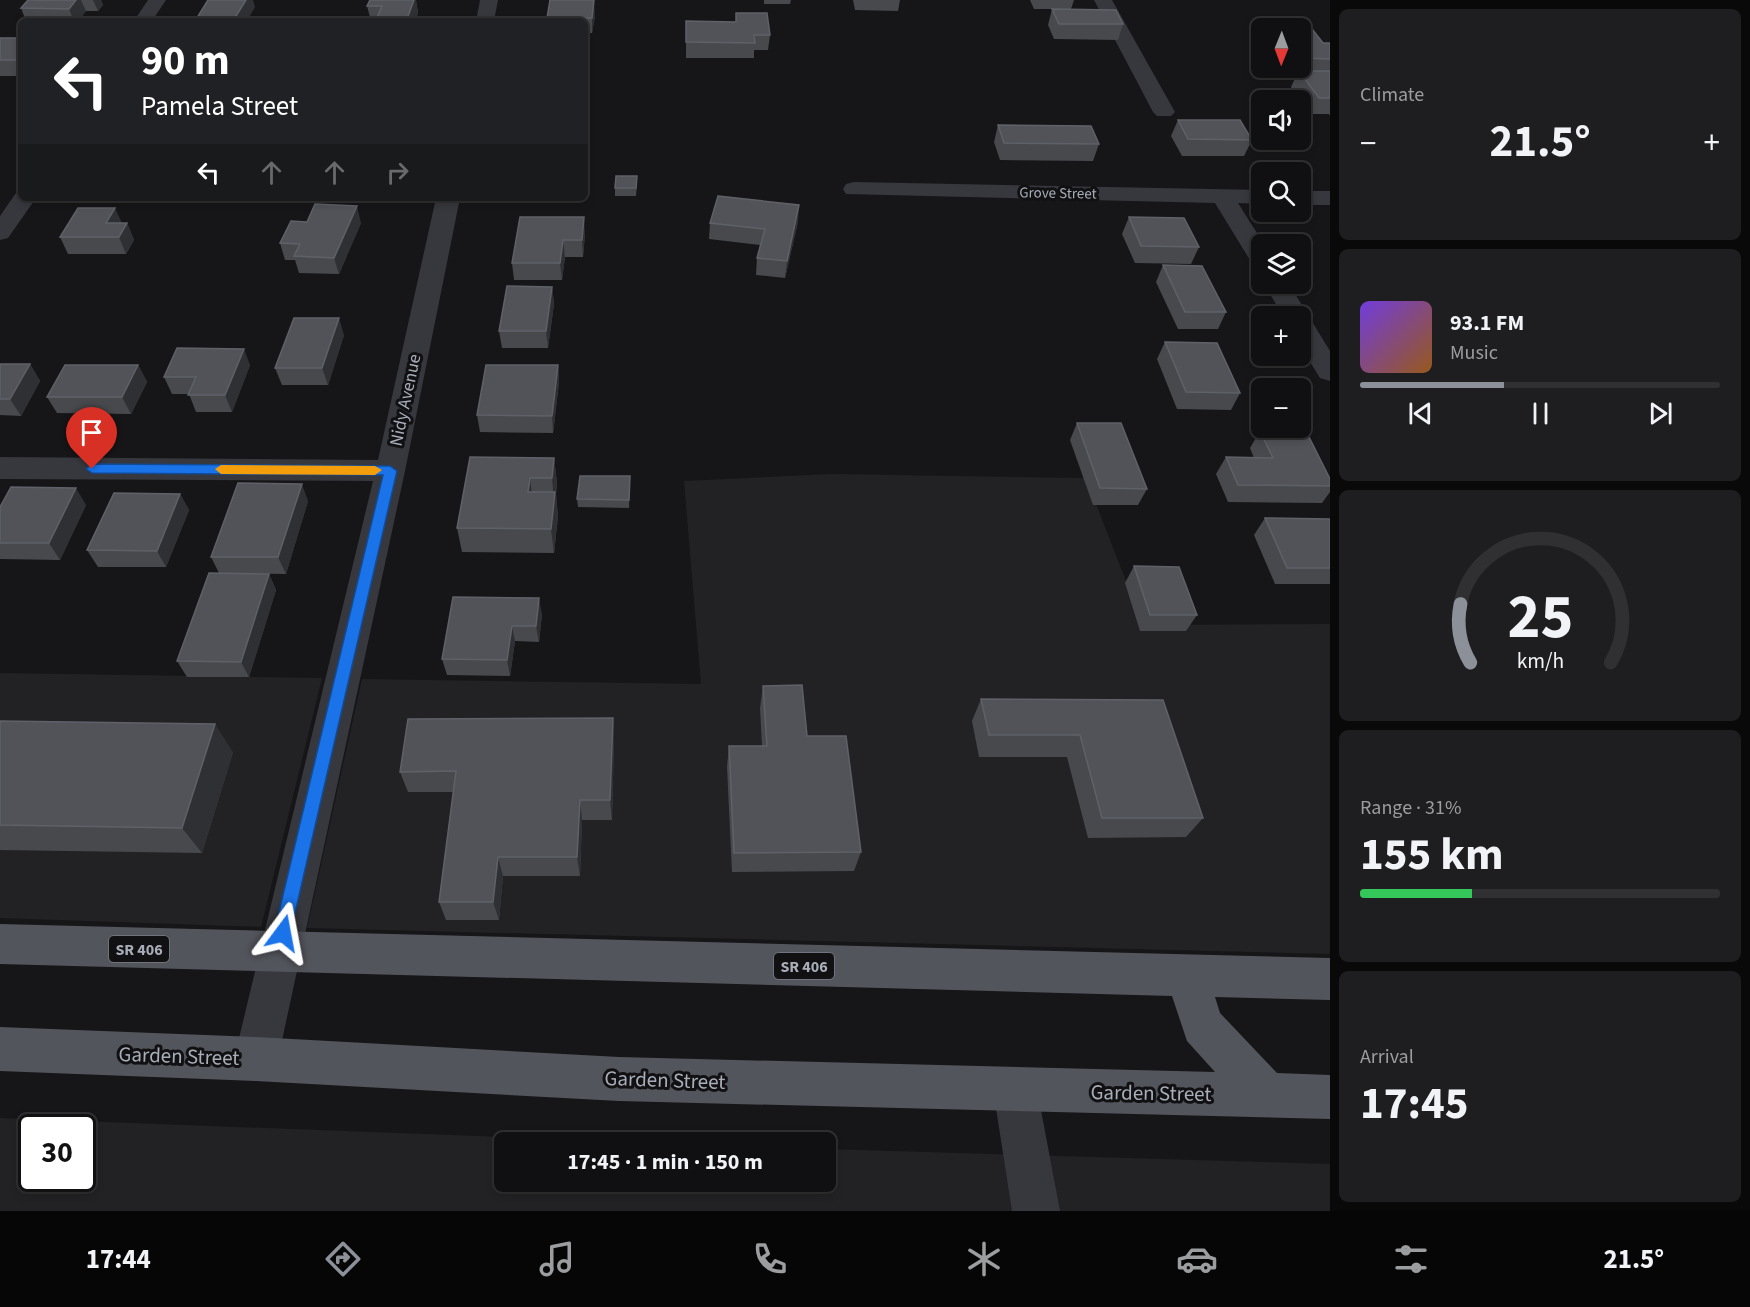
<!DOCTYPE html>
<html lang="en">
<head>
<meta charset="utf-8">
<style>
	body { margin:0; font-family:"Source Sans 3",sans-serif; background:#1e1e20; color:#f1f3f6; height:100vh; display:flex; flex-direction:column; font-size:22px; white-space:nowrap }
	* { box-sizing:border-box; margin:0 }
	p { font-size:20px; color:#9c9d9f }
	.icon { flex:none; width:33px; height:33px; fill:none; stroke:currentColor; stroke-width:2; stroke-linecap:round; stroke-linejoin:round }
	.map { position:relative; flex:1; overflow:hidden }
	.side { display:flex; flex-direction:column; gap:9px; padding:9px; background:#09090a; width:420px }
	.side>* { flex:none }
	.hud { position:absolute; left:18px; top:18px; width:570px; height:183px; border-radius:9px; box-shadow:0 3px 9px #0003,0 0 0 2px #303032; background:#202124; color:#fff; overflow:hidden }
	.needle { width:39px; rotate:181deg }
	.tools { position:absolute; left:1251px; top:18px; display:grid; gap:12px }
	.tools a { display:grid; place-items:center; width:60px; height:60px; border-radius:9px; background:#101012; box-shadow:0 3px 9px #0003,0 0 0 2px #303032; font-size:30px }
	.speed { position:absolute; left:18px; top:1114px; display:flex; gap:12px; font-size:30px; font-weight:700; text-align:center }
	.speed>* { display:grid; place-content:center; width:78px; height:78px; border-radius:50%; background:#101012; box-shadow:0 3px 9px #0003,0 0 0 2px #303032; line-height:1 }
	.speed .limit { border:3px solid #111; border-radius:9px; background:#fff; color:#111 }
	.pin { position:absolute; display:grid; place-items:center; width:51px; height:51px; color:#fff; margin:-62px -26px; border-radius:50% 50% 50% 0; rotate:-45deg; box-shadow:0 0 6px #0007 }
	.pin .icon { rotate:45deg }
	.me { position:absolute; width:66px; margin:-33px; rotate:13deg; stroke-linejoin:round; filter:drop-shadow(0 0 4px #0008) }
	.turn { display:flex; align-items:center; gap:21px; height:126px; padding:0 24px; font-size:27px }
	.turn .icon { width:78px; height:78px; stroke-width:2.5 }
	.turn b { display:block; font-size:42px; line-height:51px }
	.lanes { display:flex; align-items:center; height:57px; padding:0 24px; background:#0003; justify-content:center; gap:30px; direction:ltr }
	.lanes .off { opacity:.35 }
	.big { font-size:45px; font-weight:700; line-height:1.1 }
	.side .widget { flex:1; display:flex; flex-direction:column; justify-content:center; gap:9px; min-width:0; padding:0 21px; border-radius:9px; background:#1e1e20 }
	.side .dial { align-items:center; gap:0 }
	.dial svg { height:156px; overflow:visible; fill:none; stroke:#303032; stroke-width:7; stroke-linecap:round; text-anchor:middle }
	.dial text { fill:#f1f3f6; stroke:none }
	.song { display:flex; align-items:center; gap:18px }
	.cover { width:72px; height:72px; border-radius:9px; background:linear-gradient(135deg,hsl(260 70% 55%),hsl(30 70% 35%)) }
	.played { height:6px; border-radius:3px; background:linear-gradient(90deg,#8c9099 40%,#303032 40%) }
	.keys { display:flex; justify-content:space-around; direction:ltr }
	.heat { display:flex; justify-content:space-between; align-items:center; font-size:33px; direction:ltr }
	.charge { height:9px; border-radius:4px; background:linear-gradient(90deg,#34c759 31%,#303032 0) }
	.trip { position:absolute; left:494px; top:1132px; width:342px; height:60px; border-radius:9px; background:#101012; box-shadow:0 3px 9px #0003,0 0 0 2px #303032; font-weight:700; line-height:60px; text-align:center }
	.dock { display:flex; height:96px; justify-content:space-around; align-items:center; background:#060607; color:#9c9d9f }
	.dock .icon { width:42px; height:42px }
	.dock .active { color:#8c9099 }
	.dock b { font-size:27px; color:#f1f3f6 }
	main { display:flex; flex:1; min-height:0 }
	.map>svg:first-child { display:block }
	.built { fill:#222225; fill-rule:evenodd }
	.lines { fill:none; stroke-linecap:round; stroke-linejoin:round }
	.minor { fill:#37383d; fill-rule:evenodd }
	.major { fill:#53555c; fill-rule:evenodd }
	.wall { fill:#47494d }
	.shaded-wall { fill:#2f3033 }
	.building { fill:#525359; stroke:#5f6168; stroke-width:1.5 }
	.route { fill:#1a73e8; stroke:#114b97; stroke-width:1.5 }
	.slow { fill:#f59e0b }
	.labels { text-anchor:middle; stroke-width:6; stroke-linejoin:round; paint-order:stroke }
	.far-street-label { font-size:15px; fill:#a8adb8; stroke:#111113 }
	.shield { fill:#111113; stroke:#7b7e86; stroke-width:1.5 }
	.shield-label { font-size:16px; font-weight:bold; fill:#a8adb8 }
	.street-label { font-size:18px; fill:#a8adb8; stroke:#111113 }
	.near-street-label { font-size:21px; fill:#a8adb8; stroke:#111113 }
</style>
</head>
<body>
<main>
<div class="map">
<svg width="1330" height="1211" viewBox="0 0 1330 1211">
	<rect width="100%" height="100%" fill="#161618"/>
	<!-- built -->
	<g class="built">
		<polygon points="831,474 1086,478 1143,625 1330,624 1330,954 307,928 362,679 701,684 684,481"/>
		<polygon points="0,673 322,678 261,927 0,918"/>
		<path d="M 0,1118 L 662,1143 L 504,1143 L 504,1182 L 825,1182 L 825,1149 L 1330,1164 L 1330,1211 L 0,1211 ZM 32,1128 L 82,1128 L 82,1179 L 32,1179 Z"/>
	</g>
	<g class="lines">
		<!-- minor -->
		<g class="minor">
			<polygon points="148,0 166,0 152,21 134,21"/>
			<polygon points="480,0 498,0 494,21 476,21"/>
			<polygon points="1094,0 1112,0 1175,112 1171,116 1157,116 1153,112"/>
			<polygon points="854,182 1262,190 1262,204 1238,203 1264,244 1262,244 1262,267 1253,265 1215,203 846,194 843,189 846,184"/>
			<rect x="1300" y="191" width="30" height="14"/>
			<polygon points="21,192 21,198 36,198 8,238 0,240 0,216 16,193"/>
			<polygon points="436,198 460,198 405,471 278,1059 272,1075 256,1081 240,1075 234,1059 373,481 0,479 0,457 378,460"/>
			<polygon points="1264,284 1289,284 1330,351 1330,381 1320,378 1300,346 1300,316 1283,316"/>
			<polygon points="1015,1067 1031,1073 1037,1089 1060,1211 1012,1211 993,1089 999,1073"/>
		</g>
		<!-- major -->
		<polygon class="major" points="0,924 1330,958 1330,1000 1215,997 1220,1013 1277,1073 1330,1075 1330,1119 619,1101 256,1081 0,1071 0,1027 256,1037 619,1057 1215,1072 1187,1041 1172,996 0,964"/>
	</g>
	<!-- wall -->
	<g class="wall">
		<polygon points="28,0 101,0 103,5 98,11 86,11 78,21 26,21 21,8"/>
		<polygon points="370,0 416,0 418,13 415,21 371,21 367,6"/>
		<polygon points="764,0 791,0 790,4 764,4"/>
		<polygon points="853,0 900,0 898,11 855,10"/>
		<polygon points="1030,0 1074,0 1071,9 1123,24 1118,40 1054,39 1048,25 1052,9 1034,9"/>
		<polygon points="736,13 770,35 768,50 754,50 754,58 686,58 686,21 736,22"/>
		<polygon points="595,16 592,33 585,33 585,21 547,21 547,18"/>
		<polygon points="1268,25 1309,25 1323,43 1330,43 1330,116 1329,114 1311,114 1291,87 1297,74 1292,68 1300,68 1300,28 1267,28"/>
		<rect x="0" y="38" width="21" height="38"/>
		<polygon points="1178,120 1252,140 1244,156 1182,156 1171,136"/>
		<polygon points="998,125 1099,144 1093,161 1000,160 994,142"/>
		<polygon points="637,185 636,196 615,196 615,188"/>
		<polygon points="102,198 172,198 171,199 103,199"/>
		<polygon points="520,217 585,234 583,257 565,257 562,280 514,280 512,263"/>
		<polygon points="1129,217 1199,247 1191,264 1135,263 1122,234"/>
		<polygon points="798,222 785,278 756,275 757,258 760,245 709,239 710,223"/>
		<polygon points="122,223 127,223 134,240 126,254 68,254 60,237"/>
		<polygon points="361,223 339,274 299,273 295,260 285,260 280,243"/>
		<polygon points="1163,265 1226,312 1218,329 1178,329 1156,282"/>
		<polygon points="552,287 554,304 548,348 502,348 499,331"/>
		<polygon points="344,335 328,385 282,385 275,368"/>
		<polygon points="1165,342 1240,393 1231,410 1177,409 1157,359"/>
		<polygon points="0,364 30,364 40,381 21,416 0,415"/>
		<polygon points="138,365 147,382 131,414 57,413 47,397"/>
		<polygon points="250,365 232,412 196,412 189,394 172,394 164,377"/>
		<polygon points="558,365 559,382 553,433 480,432 477,415"/>
		<polygon points="1077,423 1147,489 1138,505 1093,505 1070,440"/>
		<polygon points="1260,431 1330,479 1330,492 1322,503 1228,502 1216,474 1226,457 1254,458 1250,448"/>
		<polygon points="554,458 557,483 556,494 558,517 554,553 462,552 457,528"/>
		<polygon points="630,476 629,508 578,507 577,499"/>
		<polygon points="180,494 189,510 166,567 98,567 87,550"/>
		<polygon points="308,501 286,574 219,573 211,557"/>
		<polygon points="86,505 60,560 0,559 0,507"/>
		<polygon points="1265,518 1330,519 1330,584 1275,584 1254,535"/>
		<polygon points="1134,566 1197,615 1186,631 1140,631 1125,583"/>
		<polygon points="269,574 276,590 249,677 187,677 177,661"/>
		<polygon points="453,597 542,614 539,642 515,641 510,676 447,675 442,659"/>
		<polygon points="763,686 807,736 861,852 854,871 732,872 727,767 729,746 762,746 760,708"/>
		<polygon points="981,699 1163,700 1203,818 1186,837 1088,838 1067,757 979,757 972,721"/>
		<polygon points="613,718 614,739 612,820 582,820 580,876 503,876 499,920 446,920 439,902 453,792 408,792 400,772"/>
		<polygon points="0,721 233,752 202,853 0,850"/>
	</g>
	<!-- shaded-wall -->
	<g class="shaded-wall">
		<polygon points="76,0 81,0 86,11 78,21 74,21 69,9"/>
		<polygon points="93,0 101,0 103,5 98,11"/>
		<polygon points="246,0 253,0 255,7 247,21 233,21"/>
		<polygon points="414,0 416,0 418,13 415,21 408,21 407,19"/>
		<polygon points="594,0 595,16 592,33 592,18"/>
		<polygon points="799,205 798,222 785,278 787,261"/>
		<polygon points="357,206 361,223 339,274 334,258"/>
		<polygon points="115,208 123,225 106,223"/>
		<polygon points="584,217 585,234 583,257 582,240"/>
		<polygon points="127,223 134,240 126,254 119,237"/>
		<polygon points="563,240 565,257 562,280 560,263"/>
		<polygon points="552,287 554,304 548,348 546,331"/>
		<polygon points="339,318 344,335 328,385 322,368"/>
		<polygon points="244,349 250,365 232,412 225,395"/>
		<polygon points="30,364 40,381 21,416 10,399"/>
		<polygon points="138,365 147,382 131,414 122,397"/>
		<polygon points="558,365 559,382 553,433 552,416"/>
		<polygon points="554,458 557,483 556,494 558,517 554,553 551,529 554,501 552,478"/>
		<polygon points="530,478 533,503 528,492"/>
		<polygon points="302,484 308,501 286,574 278,557"/>
		<polygon points="76,488 86,505 60,560 49,543"/>
		<polygon points="180,494 189,510 166,567 157,551"/>
		<polygon points="269,574 276,590 249,677 241,662"/>
		<polygon points="539,598 542,614 539,642 536,626"/>
		<polygon points="512,626 515,641 510,676 507,660"/>
		<polygon points="613,718 614,739 612,820 610,800"/>
		<polygon points="215,724 233,752 202,853 182,828"/>
		<polygon points="580,800 582,820 580,876 577,857"/>
		<polygon points="498,857 503,876 499,920 493,902"/>
	</g>
	<!-- building -->
	<g class="building">
		<polygon points="28,0 76,0 69,9 21,8"/>
		<polygon points="208,0 246,0 233,21 195,21"/>
		<polygon points="370,0 414,0 407,19 377,18 382,6 367,6"/>
		<polygon points="550,0 594,0 592,18 547,18"/>
		<polygon points="1052,9 1116,10 1123,24 1059,24"/>
		<polygon points="736,13 767,13 770,35 754,35 755,43 686,42 686,21 736,22"/>
		<polygon points="1268,25 1309,25 1323,43 1330,43 1330,59 1304,58 1300,53 1300,28 1271,28"/>
		<rect x="0" y="38" width="21" height="22"/>
		<polygon points="1299,71 1330,71 1330,98 1319,98"/>
		<polygon points="1178,120 1240,120 1252,140 1188,139"/>
		<polygon points="998,125 1091,126 1099,144 1004,143"/>
		<polygon points="616,176 637,176 636,188 615,188"/>
		<polygon points="718,196 799,205 787,261 757,258 765,229 710,223"/>
		<polygon points="315,204 357,206 334,258 294,256 300,244 280,243 291,221 307,222"/>
		<polygon points="78,208 115,208 106,223 127,223 119,237 60,237"/>
		<polygon points="520,217 584,217 582,240 563,240 560,263 512,263"/>
		<polygon points="1129,217 1184,218 1199,247 1141,246"/>
		<polygon points="1163,265 1202,266 1226,312 1185,312"/>
		<polygon points="507,286 552,287 546,331 499,331"/>
		<polygon points="294,318 339,318 322,368 275,368"/>
		<polygon points="1165,342 1217,343 1240,393 1186,392"/>
		<polygon points="177,348 244,349 225,395 188,395 196,377 164,377"/>
		<polygon points="0,364 30,364 10,399 0,399"/>
		<polygon points="65,365 138,365 122,397 47,397"/>
		<polygon points="486,365 558,365 552,416 477,415"/>
		<polygon points="1077,423 1121,423 1147,489 1100,488"/>
		<polygon points="1260,431 1306,431 1330,479 1330,486 1238,485 1226,457 1273,458"/>
		<polygon points="470,457 554,458 552,478 530,478 528,492 555,492 551,529 457,528"/>
		<polygon points="580,476 630,476 629,500 577,499"/>
		<polygon points="238,483 302,484 278,557 211,557"/>
		<polygon points="11,487 76,488 49,543 0,543 0,507"/>
		<polygon points="114,493 180,494 157,551 87,550"/>
		<polygon points="1265,518 1330,519 1330,568 1287,568"/>
		<polygon points="1134,566 1179,567 1197,615 1150,615"/>
		<polygon points="209,573 269,574 241,662 177,661"/>
		<polygon points="453,597 539,598 536,626 512,626 507,660 442,659"/>
		<polygon points="802,685 807,736 846,736 861,852 734,853 729,746 767,746 763,686"/>
		<polygon points="981,699 1163,700 1203,818 1102,818 1080,735 989,735"/>
		<polygon points="613,718 610,800 580,800 577,857 498,857 493,902 439,902 456,771 400,772 408,719"/>
		<polygon points="0,721 215,724 182,828 0,825"/>
	</g>
	<!-- route -->
	<polygon class="route" points="92,464 390,466 397,471 289,939 283,941 277,939 274,933 383,475 92,473 86,469"/>
	<!-- slow -->
	<polygon class="slow" points="221,465 375,466 382,470 375,475 221,474 215,469"/>
	<g class="labels">
		<!-- far-street labels -->
		<g class="far-street-label">
			<text transform="translate(1058 193) rotate(1)" y="5">Grove Street</text>
		</g>
		<!-- shield labels -->
		<g class="shield">
			<rect x="109" y="936" width="60" height="26" rx="4.5"/>
			<rect x="774" y="953" width="60" height="26" rx="4.5"/>
		</g>
		<g class="shield-label">
			<text x="139" y="955">SR 406</text>
			<text x="804" y="972">SR 406</text>
		</g>
		<!-- street labels -->
		<g class="street-label">
			<text transform="translate(405 400) rotate(-78)" y="6">Nidy Avenue</text>
		</g>
		<!-- near-street labels -->
		<g class="near-street-label">
			<text transform="translate(179 1056) rotate(2)" y="7">Garden Street</text>
			<text transform="translate(665 1080) rotate(2)" y="7">Garden Street</text>
			<text transform="translate(1151 1093) rotate(1)" y="7">Garden Street</text>
		</g>
	</g>
</svg>
<div class="tools">
<a><svg class="needle" viewBox="-14 -14 28 28"><path d="M0-13l5 13h-10z" fill="#e53935"/><path d="M0 13l5-13h-10z" fill="#9c9d9f"/></svg></a>
<a><svg class="icon" aria-label="sound" viewBox="0 0 24 24"><path d="M4 9h4l5-4v14l-5-4H4zM17 9q2 3 0 6"/></svg></a>
<a><svg class="icon" aria-label="search" viewBox="0 0 24 24"><circle cx="10" cy="10" r="6"/><path d="M15 15l6 6"/></svg></a>
<a><svg class="icon" aria-label="layers" viewBox="0 0 24 24"><path d="M12 4l9 5-9 5-9-5zM3 14l9 5 9-5"/></svg></a>
<a>+</a>
<a>−</a>
</div>
<div class="speed"><div class="limit">30</div></div>
<div class="pin" style="left:92px;top:469px;background:#d93025"><svg class="icon" aria-label="arrive" viewBox="0 0 24 24"><path d="M6 21V4h12l-3 4 3 4H6"/></svg></div>
<svg class="me" style="left:283px;top:933px" viewBox="-20 -20 40 40"><path d="M0-17L14 15 0 8-14 15z" fill="#1a73e8" stroke="#fff" stroke-width="4"/></svg>
<div class="trip">17:45 · 1 min · 150 m</div>
<div class="hud">
<div class="turn"><svg class="icon" aria-label="left" viewBox="0 0 24 24"><path d="M17 20v-9H6M10 6l-5 5 5 5"/></svg><div><b>90 m</b>Pamela Street</div></div>
<div class="lanes"><svg class="icon" aria-label="left" viewBox="0 0 24 24"><path d="M17 20v-9H6M10 6l-5 5 5 5"/></svg><svg class="icon off" aria-label="ahead" viewBox="0 0 24 24"><path d="M12 20V5M6 11l6-6 6 6"/></svg><svg class="icon off" aria-label="ahead" viewBox="0 0 24 24"><path d="M12 20V5M6 11l6-6 6 6"/></svg><svg class="icon off" aria-label="right" viewBox="0 0 24 24"><path d="M7 20v-9h11M14 6l5 5-5 5"/></svg></div>
</div>
</div>
<section class="side">
<div class="widget"><p>Climate</p>
<div class="heat"><a>−</a><b class="big">21.5°</b><a>+</a></div>
</div>
<div class="widget">
<div class="song"><i class="cover"></i><div><b>93.1 FM</b><p>Music</p></div></div>
<div class="played"></div>
<div class="keys"><svg class="icon" aria-label="previous" viewBox="0 0 24 24"><path d="M18 5L8 12l10 7zM5 5v14"/></svg><svg class="icon" aria-label="pause" viewBox="0 0 24 24"><path d="M8 5v14M16 5v14"/></svg><svg class="icon" aria-label="next" viewBox="0 0 24 24"><path d="M6 5l10 7-10 7zM19 5v14"/></svg></div>
</div>
<div class="widget dial"><svg viewBox="0 0 100 80">
<path d="M14 69A42 42 0 1 1 86 69"/>
<path d="M14 69A42 42 0 0 1 9 39" stroke="#8c9099"/>
<text x="50" y="56" font-size="32" font-weight="700">25</text>
<text x="50" y="72" font-size="11">km/h</text>
</svg></div>
<div class="widget"><p>Range · 31%</p><b class="big">155 km</b><div class="charge"></div></div>
<div class="widget"><p>Arrival</p><b class="big">17:45</b></div>
</section>
</main>
<nav class="dock">
<b>17:44</b>
<svg class="icon active" aria-label="directions" viewBox="0 0 24 24"><path d="M12 3l9 9-9 9-9-9zM9 14v-3h6M13 9l2 2-2 2"/></svg>
<svg class="icon" aria-label="music" viewBox="0 0 24 24"><path d="M9 18V5l10-2v13"/><circle cx="6" cy="18" r="3"/><circle cx="16" cy="16" r="3"/></svg>
<svg class="icon" aria-label="phone" viewBox="0 0 24 24"><path d="M5 4h4l2 5-3 2q2 4 5 5l2-3 5 2v4C11 20 4 13 5 4z"/></svg>
<svg class="icon" aria-label="climate" viewBox="0 0 24 24"><path d="M12 3v18M4 7l16 10M4 17L20 7"/></svg>
<svg class="icon" aria-label="car" viewBox="0 0 24 24"><path d="M5 17H2v-5l4-1 3-4h7l3 4 3 1v5h-3M9 17h6M6 11h13"/><circle cx="7" cy="17" r="2"/><circle cx="17" cy="17" r="2"/></svg>
<svg class="icon" aria-label="filters" viewBox="0 0 24 24"><path d="M4 7h16M4 17h16"/><circle cx="9" cy="7" r="2"/><circle cx="15" cy="17" r="2"/></svg>
<b>21.5°</b>
</nav>
</body>
</html>
